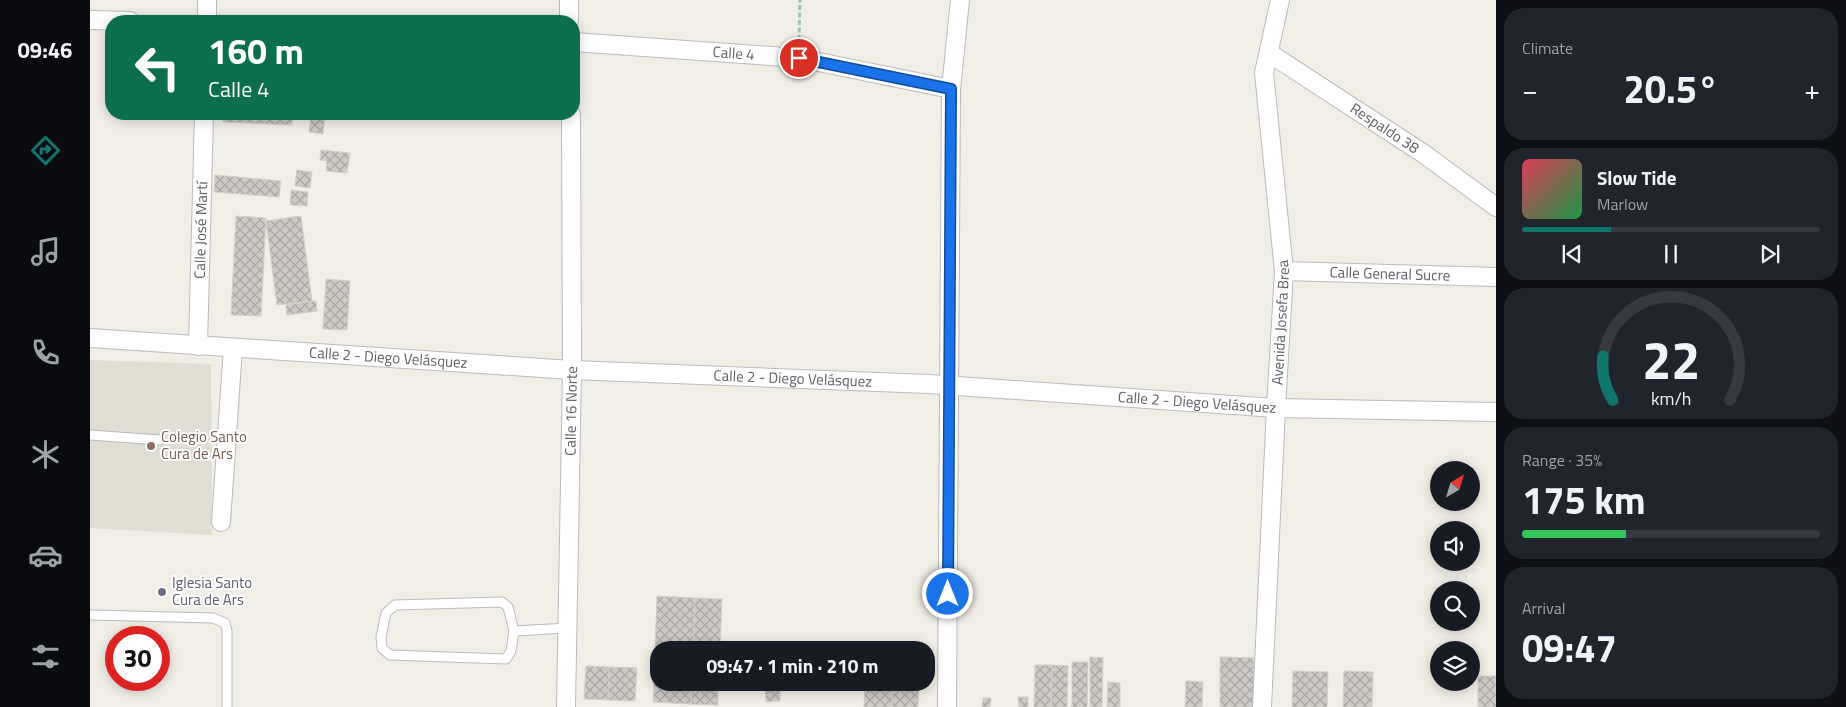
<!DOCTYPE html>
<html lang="en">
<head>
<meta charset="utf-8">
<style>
	body { margin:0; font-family:"Titillium Web",sans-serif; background:#20242c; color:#f1f3f6; height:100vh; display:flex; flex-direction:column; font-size:19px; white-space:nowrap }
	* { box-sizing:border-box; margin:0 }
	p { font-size:16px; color:#9ea1a6 }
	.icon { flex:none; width:28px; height:28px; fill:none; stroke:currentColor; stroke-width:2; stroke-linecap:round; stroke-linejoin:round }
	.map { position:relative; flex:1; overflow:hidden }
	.panel { display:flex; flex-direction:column; gap:8px; padding:8px; background:#0d0f14; width:350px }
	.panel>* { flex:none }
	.guide { position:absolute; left:15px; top:15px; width:475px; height:105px; border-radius:20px; box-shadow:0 2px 12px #0003; background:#0b6e4f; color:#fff; overflow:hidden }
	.needle { width:32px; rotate:38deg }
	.tools { position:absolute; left:1340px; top:461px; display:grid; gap:10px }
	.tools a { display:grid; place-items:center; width:50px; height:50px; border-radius:50%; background:#171b24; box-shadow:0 2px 12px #0003; font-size:25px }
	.speed { position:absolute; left:15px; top:626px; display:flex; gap:10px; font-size:25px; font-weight:700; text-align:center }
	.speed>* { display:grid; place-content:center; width:65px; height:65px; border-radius:50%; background:#171b24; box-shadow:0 2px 12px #0003; line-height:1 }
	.speed .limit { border:8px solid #d22; background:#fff; color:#111 }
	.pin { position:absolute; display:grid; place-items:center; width:42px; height:42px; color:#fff; margin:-21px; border:2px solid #fff; border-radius:50%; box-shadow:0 1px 5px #0007 }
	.me { position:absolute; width:55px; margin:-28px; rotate:0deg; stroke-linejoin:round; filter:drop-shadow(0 0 4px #0008) }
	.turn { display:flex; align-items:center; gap:18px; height:105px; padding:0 20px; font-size:22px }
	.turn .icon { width:65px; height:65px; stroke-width:2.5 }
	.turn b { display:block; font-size:35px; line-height:42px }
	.big { font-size:38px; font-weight:700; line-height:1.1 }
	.panel .widget { flex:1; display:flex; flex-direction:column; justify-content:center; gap:8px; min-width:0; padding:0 18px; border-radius:20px; background:#20242c }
	.panel .dial { align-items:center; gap:0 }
	.dial svg { height:130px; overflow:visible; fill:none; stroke:#363941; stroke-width:7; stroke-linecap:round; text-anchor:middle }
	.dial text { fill:#f1f3f6; stroke:none }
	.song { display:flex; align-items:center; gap:15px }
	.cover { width:60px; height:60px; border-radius:8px; background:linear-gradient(135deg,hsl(350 70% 55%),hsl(140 70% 35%)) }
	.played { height:5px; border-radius:2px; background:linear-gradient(90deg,#0f766e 30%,#363941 30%) }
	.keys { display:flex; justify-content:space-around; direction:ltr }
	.heat { display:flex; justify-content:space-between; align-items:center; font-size:28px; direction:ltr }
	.charge { height:8px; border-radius:4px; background:linear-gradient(90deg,#34c759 35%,#363941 0) }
	.trip { position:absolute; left:560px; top:641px; width:285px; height:50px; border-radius:20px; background:#171b24; box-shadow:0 2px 12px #0003; font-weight:700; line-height:50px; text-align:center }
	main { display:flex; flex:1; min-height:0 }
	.tabs { display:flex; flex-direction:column; width:90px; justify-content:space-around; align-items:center; background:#090b0e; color:#9ea1a6 }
	.tabs .icon { width:35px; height:35px }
	.tabs .selected { color:#0f766e }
	.tabs b { font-size:22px; color:#f1f3f6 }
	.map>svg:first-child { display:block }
	.education { fill:#e0ddd3 }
	.building { fill:url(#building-cross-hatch); stroke:#d5d0c4 }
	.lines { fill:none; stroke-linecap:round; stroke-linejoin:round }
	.lane-casing { stroke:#b8bbbf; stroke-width:11 }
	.street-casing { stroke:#b8bbbf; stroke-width:20 }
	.path { stroke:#99c7a7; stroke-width:3; stroke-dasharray:5 2.5; stroke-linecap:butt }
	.lane { stroke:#fff; stroke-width:9 }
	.street { stroke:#fff; stroke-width:18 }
	.route-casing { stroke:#114b97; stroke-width:12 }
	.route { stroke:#1a73e8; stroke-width:9 }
	.education-dot { fill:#8d6e63; stroke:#fff; stroke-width:2 }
	.worship-dot { fill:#6b7280; stroke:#fff; stroke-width:2 }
	.labels { text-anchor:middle; stroke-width:4; stroke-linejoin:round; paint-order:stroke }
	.street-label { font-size:15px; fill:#5d6166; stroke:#fff }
	.education-label { font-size:15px; fill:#785e54; stroke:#fff; text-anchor:start }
	.worship-label { font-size:15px; fill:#5b616d; stroke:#fff; text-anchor:start }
</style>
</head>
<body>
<main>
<nav class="tabs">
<b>09:46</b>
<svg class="icon selected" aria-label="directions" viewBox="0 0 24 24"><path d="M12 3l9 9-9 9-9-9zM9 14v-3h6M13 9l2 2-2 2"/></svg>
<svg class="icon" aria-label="music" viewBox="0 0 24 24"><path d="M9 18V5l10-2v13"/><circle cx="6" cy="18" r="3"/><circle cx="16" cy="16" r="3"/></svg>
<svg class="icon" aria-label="phone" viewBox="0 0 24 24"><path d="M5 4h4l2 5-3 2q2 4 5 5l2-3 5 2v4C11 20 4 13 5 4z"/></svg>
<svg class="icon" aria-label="climate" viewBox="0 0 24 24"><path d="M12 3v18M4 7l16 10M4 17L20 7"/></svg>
<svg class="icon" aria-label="car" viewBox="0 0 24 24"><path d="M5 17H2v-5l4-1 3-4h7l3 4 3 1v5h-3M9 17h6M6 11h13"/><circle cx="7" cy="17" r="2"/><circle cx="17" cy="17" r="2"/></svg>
<svg class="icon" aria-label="filters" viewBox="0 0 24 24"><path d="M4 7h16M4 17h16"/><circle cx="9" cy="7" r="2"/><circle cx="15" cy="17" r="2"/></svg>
</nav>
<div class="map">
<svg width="1406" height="707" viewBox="0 0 1406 707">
	<defs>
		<pattern id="building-cross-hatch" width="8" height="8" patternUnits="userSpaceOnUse" patternTransform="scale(1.25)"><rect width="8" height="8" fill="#cdcac5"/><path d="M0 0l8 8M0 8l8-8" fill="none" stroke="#aaa7a4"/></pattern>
	</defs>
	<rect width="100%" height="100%" fill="#f0eee5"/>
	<!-- education -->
	<polygon class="education" points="0,360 121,364 122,535 0,528"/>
	<!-- building -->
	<g class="building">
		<polygon points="133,114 202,114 202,125 133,122"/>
		<polygon points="221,114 235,114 233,134 219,132"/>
		<polygon points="231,150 260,153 257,173 236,171 237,161 230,160"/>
		<polygon points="207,170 222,172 220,188 205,186"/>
		<polygon points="125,175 191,181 189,197 124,192"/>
		<polygon points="201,190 218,192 217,206 200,205"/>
		<polygon points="146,216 176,218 171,316 141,315"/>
		<polygon points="211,216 222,301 187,305 176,221"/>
		<polygon points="236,279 260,281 257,330 233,329"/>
		<polygon points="226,301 227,311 197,315 196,305"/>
		<polygon points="567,596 605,598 603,650 569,650 569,682 602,682 601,704 563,702"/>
		<polygon points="605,598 632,599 630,650 603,650"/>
		<polygon points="805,643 831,645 830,650 805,650"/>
		<polygon points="777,648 805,649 805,650 777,650"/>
		<polygon points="1000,657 1013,658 1012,707 1000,707"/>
		<polygon points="1130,657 1164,658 1163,707 1130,707"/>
		<polygon points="982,662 998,662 997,707 982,707"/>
		<polygon points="945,665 962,665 961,707 944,707"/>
		<polygon points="962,665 978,666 977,707 961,707"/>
		<polygon points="496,666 519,667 518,700 494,699"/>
		<polygon points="519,667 547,668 545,701 518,700"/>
		<polygon points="1203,671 1238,672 1237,707 1202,707"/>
		<polygon points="1254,671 1283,672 1282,707 1253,707"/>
		<rect x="1388" y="676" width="18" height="31"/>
		<polygon points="1096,681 1113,682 1112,707 1095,707"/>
		<polygon points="602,682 628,682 628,705 601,704"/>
		<polygon points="675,682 690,682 690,701 676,702"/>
		<polygon points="775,682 803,682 802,707 774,707"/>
		<polygon points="803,682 829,682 828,707 802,707"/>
		<polygon points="1018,682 1030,683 1030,707 1017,707"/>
		<polygon points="928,697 938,697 938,707 929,707"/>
		<polygon points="893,698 901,698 900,707 892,707"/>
	</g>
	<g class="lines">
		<defs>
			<g id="lane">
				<polyline points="0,435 70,440"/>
				<polyline points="0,615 123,618 135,623 137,631 137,707"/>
				<polyline points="424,631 421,651 416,659 300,655 292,648 291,637 296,613 305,605 412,602 418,607 424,631 478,628"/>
			</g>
			<g id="street">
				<polyline points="0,20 40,21"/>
				<polyline points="117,21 117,0"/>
				<polyline points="479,21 479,0"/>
				<path id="s1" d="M 484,42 L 709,58 L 861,89"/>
				<path id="s2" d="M 1179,53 L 1334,154 L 1406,207"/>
				<path id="s3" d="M 1194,271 L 1406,277"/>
				<path id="s4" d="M 0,338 L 482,370 L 839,384 L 1186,408 L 1406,412"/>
				<path id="s5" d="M 108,346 L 114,114"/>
				<polyline points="131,522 143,348"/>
				<path id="s6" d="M 476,707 L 482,370 L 481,114"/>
				<polyline points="857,707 861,89 870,0"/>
				<path id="s7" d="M 1172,707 L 1186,408 L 1194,271 L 1174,73 L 1190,0"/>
			</g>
		</defs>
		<!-- lane casing -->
		<use href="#lane" class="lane-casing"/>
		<!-- street casing -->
		<use href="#street" class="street-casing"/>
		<!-- path -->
		<polyline class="path" points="709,40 710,0"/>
		<!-- lane -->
		<use href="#lane" class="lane"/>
		<!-- street -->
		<use href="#street" class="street"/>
	</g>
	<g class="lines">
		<defs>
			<polyline id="route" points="709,58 861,89 858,594"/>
		</defs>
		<!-- route casing -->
		<use href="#route" class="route-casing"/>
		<!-- route -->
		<use href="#route" class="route"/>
	</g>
	<!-- markers -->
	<circle class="education-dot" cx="61" cy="446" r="5"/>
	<circle class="worship-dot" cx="72" cy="592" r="5"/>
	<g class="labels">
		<!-- street labels -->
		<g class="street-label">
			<text dy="5" stroke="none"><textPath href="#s1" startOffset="160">Calle 4</textPath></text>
			<text dy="5" stroke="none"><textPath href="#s2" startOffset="138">Respaldo 38</textPath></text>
			<text dy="5" stroke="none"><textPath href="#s5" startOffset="116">Calle José Martí</textPath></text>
			<text dy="5" stroke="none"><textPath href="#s3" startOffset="106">Calle General Sucre</textPath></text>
			<text dy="5" stroke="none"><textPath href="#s7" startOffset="385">Avenida Josefa Brea</textPath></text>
			<text dy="5" stroke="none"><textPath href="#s4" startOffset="299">Calle 2 - Diego Velásquez</textPath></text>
			<text dy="5" stroke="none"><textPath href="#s4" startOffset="704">Calle 2 - Diego Velásquez</textPath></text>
			<text dy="5" stroke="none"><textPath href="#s4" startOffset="1109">Calle 2 - Diego Velásquez</textPath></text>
			<text dy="5" stroke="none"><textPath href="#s6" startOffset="296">Calle 16 Norte</textPath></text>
		</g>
		<!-- education labels -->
		<g class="education-label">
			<text x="71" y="442">Colegio Santo<tspan x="71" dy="17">Cura de Ars</tspan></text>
		</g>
		<!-- worship labels -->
		<g class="worship-label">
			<text x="82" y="588">Iglesia Santo<tspan x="82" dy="17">Cura de Ars</tspan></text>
		</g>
	</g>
</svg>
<div class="tools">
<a><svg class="needle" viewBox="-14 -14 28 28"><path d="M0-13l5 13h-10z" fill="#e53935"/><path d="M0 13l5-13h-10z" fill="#9ea1a6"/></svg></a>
<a><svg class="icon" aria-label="sound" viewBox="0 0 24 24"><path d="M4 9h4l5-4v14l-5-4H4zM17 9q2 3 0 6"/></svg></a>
<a><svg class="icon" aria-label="search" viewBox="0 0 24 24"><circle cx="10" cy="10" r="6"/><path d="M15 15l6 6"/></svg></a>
<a><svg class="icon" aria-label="layers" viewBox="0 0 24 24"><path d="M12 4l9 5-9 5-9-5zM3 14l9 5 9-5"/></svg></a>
</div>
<div class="speed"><div class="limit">30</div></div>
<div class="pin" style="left:709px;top:58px;background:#d93025"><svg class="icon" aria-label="arrive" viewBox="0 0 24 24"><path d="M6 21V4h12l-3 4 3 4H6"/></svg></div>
<svg class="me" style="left:858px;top:594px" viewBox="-20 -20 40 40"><circle r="17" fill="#1a73e8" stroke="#fff" stroke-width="3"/><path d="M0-11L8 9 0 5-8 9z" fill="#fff"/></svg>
<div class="trip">09:47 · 1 min · 210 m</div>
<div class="guide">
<div class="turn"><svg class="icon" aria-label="left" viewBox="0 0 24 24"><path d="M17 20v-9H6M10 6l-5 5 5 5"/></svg><div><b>160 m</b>Calle 4</div></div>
</div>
</div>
<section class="panel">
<div class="widget"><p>Climate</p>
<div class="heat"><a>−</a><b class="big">20.5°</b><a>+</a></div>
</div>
<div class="widget">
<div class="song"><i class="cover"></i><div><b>Slow Tide</b><p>Marlow</p></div></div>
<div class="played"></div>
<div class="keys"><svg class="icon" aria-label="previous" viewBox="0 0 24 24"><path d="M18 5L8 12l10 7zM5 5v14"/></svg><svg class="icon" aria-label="pause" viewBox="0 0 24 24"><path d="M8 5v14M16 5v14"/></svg><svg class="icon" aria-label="next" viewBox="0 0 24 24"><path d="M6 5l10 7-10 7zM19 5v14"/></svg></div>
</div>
<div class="widget dial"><svg viewBox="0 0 100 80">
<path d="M14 69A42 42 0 1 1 86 69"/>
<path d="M14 69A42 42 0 0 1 8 42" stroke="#0f766e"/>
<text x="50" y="56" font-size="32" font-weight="700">22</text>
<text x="50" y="72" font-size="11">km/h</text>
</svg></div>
<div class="widget"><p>Range · 35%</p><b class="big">175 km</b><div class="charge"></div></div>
<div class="widget"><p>Arrival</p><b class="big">09:47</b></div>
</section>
</main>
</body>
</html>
